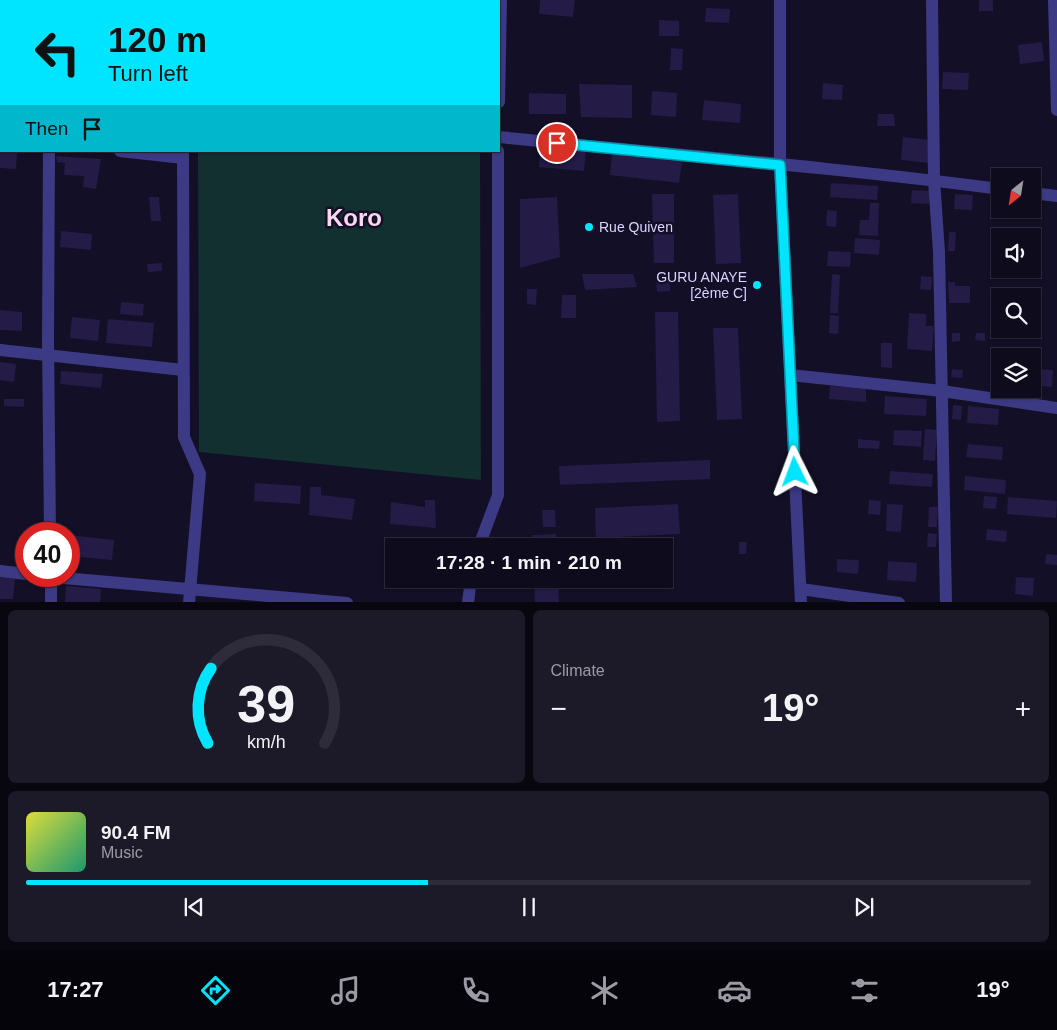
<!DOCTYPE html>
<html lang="en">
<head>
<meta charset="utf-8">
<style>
	body { margin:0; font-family:Helvetica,sans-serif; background:#1c1929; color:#f1f3f6; height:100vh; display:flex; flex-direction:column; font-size:19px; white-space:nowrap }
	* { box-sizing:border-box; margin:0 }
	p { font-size:16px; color:#9b9ba3 }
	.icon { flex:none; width:28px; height:28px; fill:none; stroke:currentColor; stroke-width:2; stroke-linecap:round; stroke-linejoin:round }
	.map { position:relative; height:602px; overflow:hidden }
	.sheet { display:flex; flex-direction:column; gap:8px; padding:8px; background:#08060f; flex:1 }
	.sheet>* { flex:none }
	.top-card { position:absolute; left:0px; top:0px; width:500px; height:152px; box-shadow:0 1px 4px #0004,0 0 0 1px #2e2b3b; background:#00e5ff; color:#111; overflow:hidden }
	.needle { width:32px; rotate:210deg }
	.fabs { position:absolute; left:991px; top:168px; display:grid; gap:10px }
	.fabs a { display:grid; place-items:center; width:50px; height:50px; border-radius:0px; background:#0e0b1c; box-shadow:0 1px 4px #0004,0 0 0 1px #2e2b3b; font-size:25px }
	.speed { position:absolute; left:15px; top:522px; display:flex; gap:10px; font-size:25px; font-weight:700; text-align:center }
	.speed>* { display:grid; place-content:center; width:65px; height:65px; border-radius:50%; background:#0e0b1c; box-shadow:0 1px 4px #0004,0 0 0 1px #2e2b3b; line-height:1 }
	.speed .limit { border:8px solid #d22; background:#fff; color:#111 }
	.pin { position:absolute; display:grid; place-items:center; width:42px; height:42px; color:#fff; margin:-21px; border:2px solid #fff; border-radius:50%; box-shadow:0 1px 5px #0007 }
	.me { position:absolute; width:55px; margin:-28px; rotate:357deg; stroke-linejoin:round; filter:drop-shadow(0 0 4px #0008) }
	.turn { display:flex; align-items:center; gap:18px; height:105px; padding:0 25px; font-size:22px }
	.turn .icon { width:65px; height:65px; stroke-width:2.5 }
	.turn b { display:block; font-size:35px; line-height:42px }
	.then { display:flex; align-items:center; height:48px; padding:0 25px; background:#0003; gap:10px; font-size:19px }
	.big { font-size:38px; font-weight:600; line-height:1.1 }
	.sheet .card { flex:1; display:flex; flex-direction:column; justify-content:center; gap:8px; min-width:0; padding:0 18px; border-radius:8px; background:#1c1929 }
	.sheet .dial { align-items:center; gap:0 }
	.dial svg { height:130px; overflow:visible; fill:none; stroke:#2e2b3b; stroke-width:7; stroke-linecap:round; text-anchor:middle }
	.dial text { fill:#f1f3f6; stroke:none }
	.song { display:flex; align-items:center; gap:15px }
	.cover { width:60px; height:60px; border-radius:8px; background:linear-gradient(135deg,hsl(60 70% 55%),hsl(160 70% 35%)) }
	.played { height:5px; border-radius:2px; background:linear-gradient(90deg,#00e5ff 40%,#2e2b3b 40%) }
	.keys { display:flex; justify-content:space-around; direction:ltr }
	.heat { display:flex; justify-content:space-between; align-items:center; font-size:28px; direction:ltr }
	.sheet .tiles { flex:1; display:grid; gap:8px; grid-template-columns:1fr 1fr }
	.card:last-child { grid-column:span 2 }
	.trip { position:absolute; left:385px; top:538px; width:288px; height:50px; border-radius:0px; background:#0e0b1c; box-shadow:0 1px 4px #0004,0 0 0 1px #2e2b3b; font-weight:600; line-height:50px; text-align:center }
	.menu { display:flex; height:80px; justify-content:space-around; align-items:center; background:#06040b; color:#9b9ba3 }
	.menu .icon { width:35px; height:35px }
	.menu .on { color:#00e5ff }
	.menu b { font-size:22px; color:#f1f3f6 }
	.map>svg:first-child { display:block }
	.green { fill:#12302f }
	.building { fill:#241b47 }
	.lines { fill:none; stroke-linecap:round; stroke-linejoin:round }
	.minor { stroke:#3d3a85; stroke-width:12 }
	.route-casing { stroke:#0095a6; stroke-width:12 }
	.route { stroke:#00e5ff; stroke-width:9 }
	.poi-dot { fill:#00e5ff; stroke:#130f26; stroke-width:2 }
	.labels { text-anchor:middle; stroke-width:5; stroke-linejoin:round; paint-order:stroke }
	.poi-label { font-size:14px; fill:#d9d4ff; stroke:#130f26; text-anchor:start }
	.town-label { font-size:24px; font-weight:bold; fill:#ffd6f0; stroke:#130f26 }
</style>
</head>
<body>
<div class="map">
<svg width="1057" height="603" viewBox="0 0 1057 603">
	<rect width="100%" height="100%" fill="#130f26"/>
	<!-- green -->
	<g class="green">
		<rect x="197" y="0" width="282" height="1"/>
		<polygon points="198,151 480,151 481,480 199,452"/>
	</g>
	<!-- building -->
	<g class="building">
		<polygon points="540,0 575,0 573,17 539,14"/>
		<rect x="979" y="0" width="14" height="11"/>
		<polygon points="706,8 730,9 729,23 705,22"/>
		<polygon points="659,20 679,21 679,36 659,36"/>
		<polygon points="1042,42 1044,61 1020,64 1018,45"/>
		<polygon points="671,48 683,49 682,70 670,70"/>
		<polygon points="943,72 969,73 968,90 942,89"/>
		<polygon points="823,83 843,85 842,100 822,99"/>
		<polygon points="579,84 632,85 632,118 581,117"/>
		<polygon points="652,91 677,93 676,117 651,115"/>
		<polygon points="529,93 566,94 566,114 529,114"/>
		<polygon points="704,100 741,104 740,123 702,120"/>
		<polygon points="878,114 894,114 895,126 877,126"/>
		<polygon points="903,137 931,140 929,163 901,160"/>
		<polygon points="541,145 586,149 584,171 539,167"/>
		<polygon points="0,152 17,153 16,169 0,168"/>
		<polygon points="612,153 682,162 679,183 610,175"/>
		<polygon points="56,156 101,159 96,189 83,187 84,176 64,175 65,163 57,162"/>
		<polygon points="831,183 878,186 877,200 830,197"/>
		<polygon points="912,190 930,191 929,204 911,203"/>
		<polygon points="652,194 674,194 674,263 654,263"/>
		<polygon points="738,194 741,263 716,264 713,195"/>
		<polygon points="955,194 973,195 972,210 954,209"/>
		<polygon points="149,197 159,197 161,221 151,221"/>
		<polygon points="557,197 560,257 520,268 520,199"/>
		<polygon points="870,203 879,203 878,236 859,235 860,220 869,220"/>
		<polygon points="827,210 837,211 836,227 826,226"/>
		<polygon points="61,231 92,234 91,250 60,247"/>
		<polygon points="949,232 956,232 955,251 948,251"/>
		<polygon points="855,238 880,240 879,255 854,253"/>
		<polygon points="828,251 851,252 850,267 827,266"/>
		<polygon points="162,263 162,271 148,272 147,264"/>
		<polygon points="582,274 633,274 637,287 585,290"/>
		<polygon points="832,274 840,275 838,313 830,313"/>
		<polygon points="921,276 932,277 931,290 920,289"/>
		<polygon points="670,277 670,291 657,292 656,278"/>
		<polygon points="948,282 955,282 955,286 970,286 970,303 949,303"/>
		<polygon points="527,289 537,289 536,305 527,304"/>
		<polygon points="1000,291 1023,292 1023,296 1000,296"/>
		<polygon points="562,295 576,295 576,318 561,318"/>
		<polygon points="121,302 144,304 143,316 120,314"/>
		<polygon points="0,310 22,312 22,331 0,330"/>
		<polygon points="655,312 678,312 680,421 657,422"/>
		<polygon points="909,313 926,314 926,326 934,326 932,351 907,349"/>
		<polygon points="830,315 839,316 838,334 829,333"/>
		<polygon points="72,317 100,320 98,341 70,338"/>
		<polygon points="108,319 154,323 152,347 106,343"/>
		<polygon points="713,328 738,328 742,419 717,420"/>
		<polygon points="952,333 960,333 960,341 952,342"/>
		<polygon points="976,333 985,333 985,341 975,340"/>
		<polygon points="881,343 892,343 892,368 881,367"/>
		<polygon points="0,362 16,364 14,382 0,380"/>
		<polygon points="952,369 963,370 962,378 951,377"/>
		<polygon points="1042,369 1053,370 1052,387 1041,386"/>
		<polygon points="61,371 103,374 101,388 60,384"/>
		<polygon points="830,386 866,388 866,402 829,399"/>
		<polygon points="885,396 927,399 926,416 884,414"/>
		<polygon points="4,399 24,399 24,407 4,406"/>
		<polygon points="953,405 962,406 961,420 952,419"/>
		<polygon points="968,406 999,409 998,425 967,423"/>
		<polygon points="925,429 937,430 935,461 923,460"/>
		<polygon points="894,430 922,431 921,447 893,445"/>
		<polygon points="858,439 880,441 879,449 858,448"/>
		<polygon points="968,444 1003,447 1002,460 966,457"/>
		<polygon points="710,460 710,479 560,485 559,466"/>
		<polygon points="890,471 933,474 932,487 889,484"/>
		<polygon points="965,476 1006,480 1005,494 964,490"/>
		<polygon points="255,483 301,486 300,504 254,501"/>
		<polygon points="310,487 321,487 321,495 355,499 352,520 309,515"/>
		<polygon points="984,496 997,497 996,509 983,508"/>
		<polygon points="1008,497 1057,501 1056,518 1007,514"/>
		<polygon points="425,500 435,500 436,528 390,524 391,502 425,507"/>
		<polygon points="869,500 881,501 880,515 868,514"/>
		<polygon points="678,504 680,534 596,538 595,508"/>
		<polygon points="887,504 903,505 901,532 886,531"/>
		<polygon points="929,507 938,507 937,527 928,527"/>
		<polygon points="542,510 555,510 556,527 543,527"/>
		<polygon points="987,529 1007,531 1006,542 986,540"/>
		<polygon points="928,533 937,534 936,547 927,547"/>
		<polygon points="556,534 557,546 533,546 532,535"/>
		<polygon points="69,535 114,540 112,560 69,556"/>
		<polygon points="739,542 747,542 746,554 739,554"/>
		<polygon points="1046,554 1057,555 1057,565 1045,564"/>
		<polygon points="837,559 859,560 858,574 837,572"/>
		<polygon points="888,561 917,563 916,582 887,580"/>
		<polygon points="0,577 15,579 13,599 0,599"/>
		<polygon points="1016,577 1034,578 1033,596 1015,594"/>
		<polygon points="534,579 558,579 559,603 535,603"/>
		<polygon points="66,586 101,589 100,603 65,603"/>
	</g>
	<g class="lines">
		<!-- minor -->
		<g class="minor">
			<polyline points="41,0 41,1"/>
			<polyline points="780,0 780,165 801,603"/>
			<polyline points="932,0 934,180 939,252 946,603"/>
			<polyline points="1054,0 1057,110"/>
			<polyline points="184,1 184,0"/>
			<polyline points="499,102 501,0"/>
			<path d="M 499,137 C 666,154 833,167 1000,189"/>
			<polyline points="0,139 1,139"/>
			<polyline points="49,151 48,340 50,534"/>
			<polyline points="120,151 183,158"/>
			<polyline points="183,151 184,437 200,474 189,603"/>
			<polyline points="1032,193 1057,196"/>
			<polyline points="0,350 183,370"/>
			<polyline points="790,375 942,391 1057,408"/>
			<polyline points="479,546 498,495 498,151"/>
			<polyline points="0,571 26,574"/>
			<polyline points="41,576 347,603"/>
			<polyline points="51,576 51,603"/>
			<polyline points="801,589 899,603"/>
			<polyline points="468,603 471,579"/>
		</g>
	</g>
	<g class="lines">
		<defs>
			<polyline id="route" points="557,143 780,165 795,472"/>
		</defs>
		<!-- route casing -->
		<use href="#route" class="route-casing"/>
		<!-- route -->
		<use href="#route" class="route"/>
	</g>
	<!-- markers -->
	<g class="poi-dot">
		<circle cx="589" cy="227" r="5"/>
		<circle cx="757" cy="285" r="5"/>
	</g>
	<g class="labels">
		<!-- poi labels -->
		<g class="poi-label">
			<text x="599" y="232">Rue Quiven</text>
			<text x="747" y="282" text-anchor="end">GURU ANAYE<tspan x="747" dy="16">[2ème C]</tspan></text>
		</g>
		<!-- town labels -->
		<g class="town-label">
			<text x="354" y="226">Koro</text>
		</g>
	</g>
</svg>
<div class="fabs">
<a><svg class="needle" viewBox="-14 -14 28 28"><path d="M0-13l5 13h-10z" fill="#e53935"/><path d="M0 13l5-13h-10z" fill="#9b9ba3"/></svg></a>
<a><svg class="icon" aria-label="sound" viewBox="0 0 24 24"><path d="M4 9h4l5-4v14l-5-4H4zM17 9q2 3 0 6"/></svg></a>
<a><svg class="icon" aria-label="search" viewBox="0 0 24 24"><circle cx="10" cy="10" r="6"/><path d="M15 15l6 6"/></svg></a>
<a><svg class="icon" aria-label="layers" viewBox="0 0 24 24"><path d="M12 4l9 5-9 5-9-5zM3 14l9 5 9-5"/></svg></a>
</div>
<div class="speed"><div class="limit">40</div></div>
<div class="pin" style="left:557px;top:143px;background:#d93025"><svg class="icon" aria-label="arrive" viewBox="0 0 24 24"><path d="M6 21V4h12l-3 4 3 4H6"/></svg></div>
<svg class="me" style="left:795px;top:472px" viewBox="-20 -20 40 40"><path d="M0-17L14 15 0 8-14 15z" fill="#00e5ff" stroke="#fff" stroke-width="4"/></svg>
<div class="trip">17:28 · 1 min · 210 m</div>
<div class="top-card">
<div class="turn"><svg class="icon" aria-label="left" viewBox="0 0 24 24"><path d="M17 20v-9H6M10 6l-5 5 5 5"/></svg><div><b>120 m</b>Turn left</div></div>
<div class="then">Then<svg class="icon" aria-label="arrive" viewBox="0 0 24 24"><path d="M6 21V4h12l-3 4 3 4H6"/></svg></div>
</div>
</div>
<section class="sheet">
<div class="tiles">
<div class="card dial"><svg viewBox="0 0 100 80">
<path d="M14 69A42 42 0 1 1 86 69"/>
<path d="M14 69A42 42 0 0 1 16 23" stroke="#00e5ff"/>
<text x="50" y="56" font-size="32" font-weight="700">39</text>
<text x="50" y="72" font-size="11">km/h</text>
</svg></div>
<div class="card"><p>Climate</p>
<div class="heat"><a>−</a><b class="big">19°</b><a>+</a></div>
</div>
<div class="card">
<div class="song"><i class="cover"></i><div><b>90.4 FM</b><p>Music</p></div></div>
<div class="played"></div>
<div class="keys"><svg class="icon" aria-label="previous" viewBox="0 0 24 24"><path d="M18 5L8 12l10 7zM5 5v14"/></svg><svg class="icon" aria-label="pause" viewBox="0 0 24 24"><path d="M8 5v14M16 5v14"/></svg><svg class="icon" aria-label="next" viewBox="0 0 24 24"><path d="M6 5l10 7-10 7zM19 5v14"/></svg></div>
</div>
</div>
</section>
<nav class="menu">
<b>17:27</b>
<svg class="icon on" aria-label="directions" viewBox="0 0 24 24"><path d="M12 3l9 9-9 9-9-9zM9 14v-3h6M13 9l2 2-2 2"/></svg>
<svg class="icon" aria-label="music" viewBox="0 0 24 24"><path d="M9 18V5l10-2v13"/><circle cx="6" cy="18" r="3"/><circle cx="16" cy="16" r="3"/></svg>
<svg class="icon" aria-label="phone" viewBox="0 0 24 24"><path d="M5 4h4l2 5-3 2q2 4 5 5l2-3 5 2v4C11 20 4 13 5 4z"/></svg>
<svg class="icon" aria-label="climate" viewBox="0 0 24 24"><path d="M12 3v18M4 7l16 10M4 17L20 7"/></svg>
<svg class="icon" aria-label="car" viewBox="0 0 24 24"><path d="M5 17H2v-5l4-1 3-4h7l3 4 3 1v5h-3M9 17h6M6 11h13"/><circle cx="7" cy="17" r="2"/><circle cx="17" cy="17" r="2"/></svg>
<svg class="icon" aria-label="filters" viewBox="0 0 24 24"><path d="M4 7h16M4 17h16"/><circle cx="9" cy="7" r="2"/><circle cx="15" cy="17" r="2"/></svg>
<b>19°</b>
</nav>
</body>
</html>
